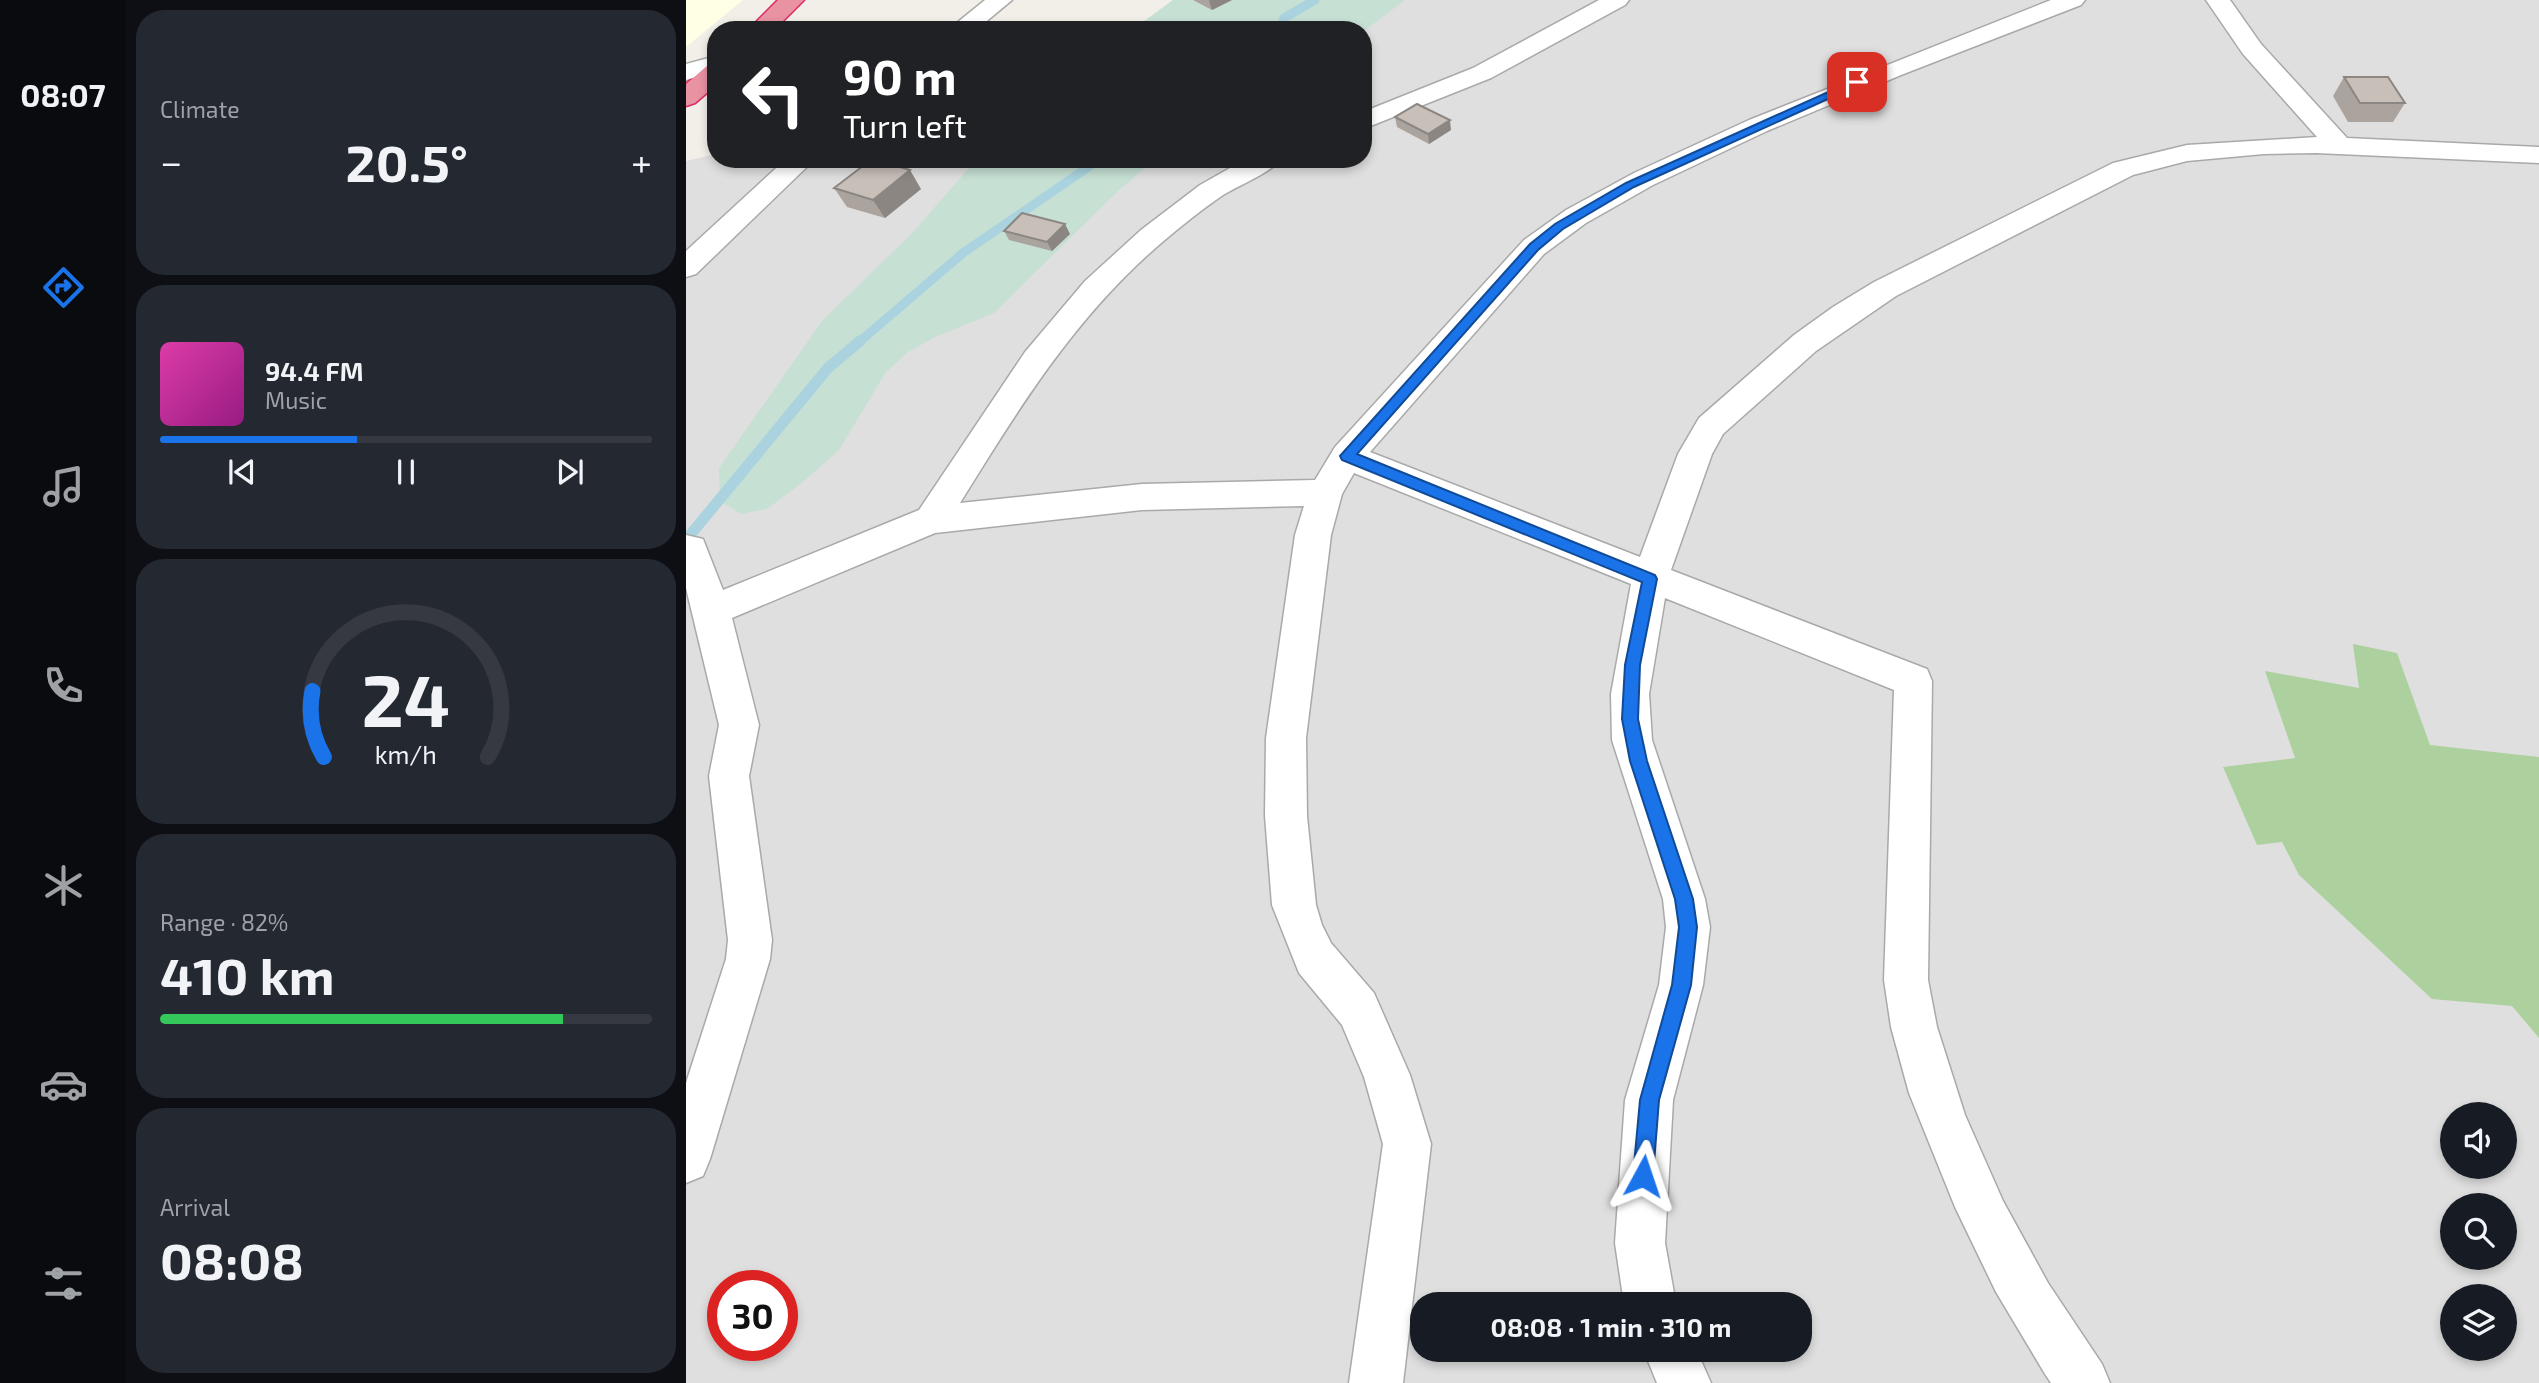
<!DOCTYPE html>
<html lang="en">
<head>
<meta charset="utf-8">
<style>
	body { margin:0; font-family:"Exo 2",sans-serif; background:#242831; color:#f1f3f6; height:100vh; display:flex; flex-direction:column; font-size:26px; white-space:nowrap }
	* { box-sizing:border-box; margin:0 }
	p { font-size:23px; color:#9ea1a6 }
	.icon { flex:none; width:38px; height:38px; fill:none; stroke:currentColor; stroke-width:2; stroke-linecap:round; stroke-linejoin:round }
	.map { position:relative; flex:1; overflow:hidden }
	.details { display:flex; flex-direction:column; gap:10px; padding:10px; background:#0d0f14; width:560px }
	.details>* { flex:none }
	.banner { position:absolute; left:21px; top:21px; width:665px; height:147px; border-radius:28px; box-shadow:0 4px 10px #0003; background:#202124; color:#fff; overflow:hidden }
	.tools { position:absolute; left:1754px; top:1102px; display:grid; gap:14px }
	.tools a { display:grid; place-items:center; width:77px; height:77px; border-radius:50%; background:#171b24; box-shadow:0 4px 10px #0003; font-size:35px }
	.speed { position:absolute; left:21px; top:1270px; display:flex; gap:14px; font-size:35px; font-weight:700; text-align:center }
	.speed>* { display:grid; place-content:center; width:91px; height:91px; border-radius:50%; background:#171b24; box-shadow:0 4px 10px #0003; line-height:1 }
	.speed .limit { border:10px solid #d22; background:#fff; color:#111 }
	.pin { position:absolute; display:grid; place-items:center; width:60px; height:60px; color:#fff; margin:-30px; border-radius:14px; box-shadow:0 4px 10px #0006 }
	.me { position:absolute; width:77px; margin:-38px; rotate:5deg; stroke-linejoin:round; filter:drop-shadow(0 0 5px #0008) }
	.turn { display:flex; align-items:center; gap:24px; height:147px; padding:0 21px; font-size:32px }
	.turn .icon { width:91px; height:91px; stroke-width:2.5 }
	.turn b { display:block; font-size:49px; line-height:60px }
	.big { font-size:52px; font-weight:700; line-height:1.1 }
	.details .card { flex:1; display:flex; flex-direction:column; justify-content:center; gap:10px; min-width:0; padding:0 24px; border-radius:28px; background:#242831 }
	.details .dial { align-items:center; gap:0 }
	.dial svg { height:182px; overflow:visible; fill:none; stroke:#363941; stroke-width:7; stroke-linecap:round; text-anchor:middle }
	.dial text { fill:#f1f3f6; stroke:none }
	.song { display:flex; align-items:center; gap:21px }
	.cover { width:84px; height:84px; border-radius:10px; background:linear-gradient(135deg,hsl(320 70% 55%),hsl(310 70% 35%)) }
	.played { height:7px; border-radius:4px; background:linear-gradient(90deg,#1a73e8 40%,#363941 40%) }
	.keys { display:flex; justify-content:space-around; direction:ltr }
	.heat { display:flex; justify-content:space-between; align-items:center; font-size:38px; direction:ltr }
	.charge { height:10px; border-radius:5px; background:linear-gradient(90deg,#34c759 82%,#363941 0) }
	.trip { position:absolute; left:724px; top:1292px; width:402px; height:70px; border-radius:28px; background:#171b24; box-shadow:0 4px 10px #0003; font-weight:700; line-height:70px; text-align:center }
	main { display:flex; flex:1; min-height:0 }
	.dock { display:flex; flex-direction:column; width:126px; justify-content:space-around; align-items:center; background:#090b0e; color:#9ea1a6 }
	.dock .icon { width:49px; height:49px }
	.dock .current { color:#1a73e8 }
	.dock b { font-size:32px; color:#f1f3f6 }
	.map>svg:first-child { display:block }
	.residential { fill:#e0dfdf; fill-rule:evenodd }
	.education { fill:#ffffe5 }
	.forest { fill:#add19e }
	.wetland { fill:#c6e0d4 }
	.lines { fill:none; stroke-linecap:round; stroke-linejoin:round }
	.stream-far1 { stroke:#aad3df; stroke-width:9 }
	.stream { stroke:#aad3df; stroke-width:11 }
	.minor-casing { stroke:#a9a9a9; stroke-width:3 }
	.highway-casing { stroke:#dc2a67; stroke-width:3 }
	.minor { fill:#fff; fill-rule:evenodd }
	.highway { fill:#e892a2; fill-rule:evenodd }
	.wall { fill:#aba49e }
	.shaded-wall { fill:#8b8681 }
	.building { fill:#c7bfb8; stroke:#8b8681; stroke-width:2 }
	.route { fill:#1a73e8; stroke:#114b97; stroke-width:2 }
</style>
</head>
<body>
<main>
<nav class="dock">
<b>08:07</b>
<svg class="icon current" aria-label="directions" viewBox="0 0 24 24"><path d="M12 3l9 9-9 9-9-9zM9 14v-3h6M13 9l2 2-2 2"/></svg>
<svg class="icon" aria-label="music" viewBox="0 0 24 24"><path d="M9 18V5l10-2v13"/><circle cx="6" cy="18" r="3"/><circle cx="16" cy="16" r="3"/></svg>
<svg class="icon" aria-label="phone" viewBox="0 0 24 24"><path d="M5 4h4l2 5-3 2q2 4 5 5l2-3 5 2v4C11 20 4 13 5 4z"/></svg>
<svg class="icon" aria-label="climate" viewBox="0 0 24 24"><path d="M12 3v18M4 7l16 10M4 17L20 7"/></svg>
<svg class="icon" aria-label="car" viewBox="0 0 24 24"><path d="M5 17H2v-5l4-1 3-4h7l3 4 3 1v5h-3M9 17h6M6 11h13"/><circle cx="7" cy="17" r="2"/><circle cx="17" cy="17" r="2"/></svg>
<svg class="icon" aria-label="filters" viewBox="0 0 24 24"><path d="M4 7h16M4 17h16"/><circle cx="9" cy="7" r="2"/><circle cx="15" cy="17" r="2"/></svg>
</nav>
<section class="details">
<div class="card"><p>Climate</p>
<div class="heat"><a>−</a><b class="big">20.5°</b><a>+</a></div>
</div>
<div class="card">
<div class="song"><i class="cover"></i><div><b>94.4 FM</b><p>Music</p></div></div>
<div class="played"></div>
<div class="keys"><svg class="icon" aria-label="previous" viewBox="0 0 24 24"><path d="M18 5L8 12l10 7zM5 5v14"/></svg><svg class="icon" aria-label="pause" viewBox="0 0 24 24"><path d="M8 5v14M16 5v14"/></svg><svg class="icon" aria-label="next" viewBox="0 0 24 24"><path d="M6 5l10 7-10 7zM19 5v14"/></svg></div>
</div>
<div class="card dial"><svg viewBox="0 0 100 80">
<path d="M14 69A42 42 0 1 1 86 69"/>
<path d="M14 69A42 42 0 0 1 9 40" stroke="#1a73e8"/>
<text x="50" y="56" font-size="32" font-weight="700">24</text>
<text x="50" y="72" font-size="11">km/h</text>
</svg></div>
<div class="card"><p>Range · 82%</p><b class="big">410 km</b><div class="charge"></div></div>
<div class="card"><p>Arrival</p><b class="big">08:08</b></div>
</section>
<div class="map">
<svg width="1853" height="1383" viewBox="0 0 1853 1383">
	<rect width="100%" height="100%" fill="#f2efe9"/>
	<!-- residential -->
	<path class="residential" d="M 682,0 L 1853,0 L 1853,1383 L 0,1383 L 0,161 L 30,154 L 30,159 L 677,159 L 677,30 ZM 1766,1115 L 1818,1115 L 1818,1167 L 1766,1167 ZM 1766,1206 L 1818,1206 L 1818,1258 L 1766,1258 ZM 37,1286 L 96,1286 L 96,1346 L 37,1346 ZM 1766,1297 L 1818,1297 L 1818,1349 L 1766,1349 ZM 737,1304 L 1115,1304 L 1115,1349 L 737,1349 Z"/>
	<!-- education -->
	<polygon class="education" points="0,0 57,0 0,47"/>
	<!-- forest -->
	<polygon class="forest" points="1667,644 1711,653 1744,745 1853,757 1853,1038 1826,1006 1746,999 1613,875 1596,842 1571,845 1537,767 1609,758 1579,671 1673,688"/>
	<!-- wetland -->
	<g class="wetland">
		<polygon points="487,0 719,0 677,32 446,30"/>
		<polygon points="291,159 470,159 432,191 308,313 249,337 222,352 200,372 153,450 117,482 81,509 55,514 34,501 33,468 136,321 227,232"/>
	</g>
	<g class="lines">
		<!-- stream-far1 -->
		<g class="stream-far1">
			<polyline points="605,30 596,23 598,18 629,0"/>
			<polyline points="172,343 277,253 414,159"/>
		</g>
		<!-- stream -->
		<polyline class="stream" points="0,540 142,368 174,341"/>
		<defs>
			<g id="minor">
				<polygon points="299,0 326,0 290,30 262,30"/>
				<polygon points="913,0 943,0 939,5 805,78 677,129 677,112 787,68"/>
				<path d="M 1365,0 L 1399,0 L 1395,5 L 1215,75 L 1081,131 L 967,185 L 900,223 L 858,254 L 684,452 L 954,557 L 992,454 L 1013,418 L 1108,335 L 1147,307 L 1188,282 L 1427,163 L 1501,145 L 1631,137 L 1557,54 L 1520,0 L 1544,0 L 1575,44 L 1661,138 L 1853,147 L 1853,163 L 1630,153 L 1578,154 L 1501,161 L 1447,175 L 1210,296 L 1130,351 L 1037,434 L 1026,454 L 985,570 L 1241,669 L 1246,681 L 1242,980 L 1251,1027 L 1279,1115 L 1317,1201 L 1362,1283 L 1416,1364 L 1424,1383 L 1365,1383 L 1359,1374 L 1310,1292 L 1269,1207 L 1223,1093 L 1205,1027 L 1198,980 L 1208,690 L 979,598 L 963,694 L 966,740 L 1019,899 L 1024,927 L 1017,985 L 987,1100 L 979,1243 L 990,1304 L 938,1304 L 929,1243 L 939,1100 L 973,985 L 980,927 L 977,899 L 926,740 L 925,694 L 945,584 L 668,473 L 656,494 L 645,535 L 620,738 L 621,816 L 630,905 L 636,925 L 645,943 L 688,993 L 724,1075 L 745,1144 L 717,1383 L 663,1383 L 697,1144 L 678,1077 L 656,1025 L 613,973 L 586,905 L 579,816 L 580,738 L 609,535 L 618,506 L 456,510 L 249,533 L 46,618 L 73,725 L 63,776 L 86,940 L 84,959 L 24,1159 L 17,1176 L 0,1183 L 0,1083 L 40,959 L 42,940 L 23,776 L 33,725 L 0,588 L 0,535 L 17,539 L 37,590 L 233,510 L 339,352 L 399,281 L 455,230 L 514,185 L 560,159 L 595,159 C 586,172 552,186 537,195 C 515,210 494,227 474,244 C 389,317 332,409 274,503 L 456,484 L 629,480 L 649,447 L 838,240 L 880,210 L 948,173 L 1063,120 Z"/>
				<polygon points="30,56 30,71 0,80 0,64"/>
				<polygon points="100,159 129,159 10,274 0,277 0,251"/>
				<polygon points="957,1349 1010,1349 1025,1383 971,1383"/>
			</g>
			<g id="highway">
				<polygon points="92,0 118,0 88,30 62,30"/>
				<polygon points="30,64 30,85 9,103 0,106 0,84 21,66"/>
			</g>
		</defs>
		<!-- minor casing -->
		<use href="#minor" class="minor-casing"/>
		<!-- highway casing -->
		<use href="#highway" class="highway-casing"/>
		<!-- minor -->
		<use href="#minor" class="minor"/>
		<!-- highway -->
		<use href="#highway" class="highway"/>
	</g>
	<!-- wall -->
	<g class="wall">
		<polygon points="507,0 546,0 526,10"/>
		<polygon points="1658,77 1719,103 1707,122 1662,122 1647,96"/>
		<polygon points="709,117 765,130 743,144 711,127"/>
		<polygon points="148,188 235,189 199,218 161,207"/>
		<polygon points="318,231 384,234 366,251 323,240"/>
	</g>
	<!-- shaded-wall -->
	<g class="shaded-wall">
		<polygon points="524,0 546,0 526,10 523,1"/>
		<polygon points="764,120 765,130 743,144 742,134"/>
		<polygon points="224,170 235,189 199,218 187,200"/>
		<polygon points="379,224 384,234 366,251 361,242"/>
	</g>
	<!-- building -->
	<g class="building">
		<polygon points="1658,77 1702,77 1719,103 1674,103"/>
		<polygon points="731,104 764,120 742,134 709,117"/>
		<polygon points="186,159 224,170 187,200 148,188"/>
		<polygon points="336,213 379,224 361,242 318,231"/>
	</g>
	<!-- route -->
	<polygon class="route" points="1171,79 1175,80 1175,84 948,187 877,229 852,250 671,454 969,575 971,579 954,665 952,719 961,761 1007,899 1011,927 1005,985 973,1100 967,1176 964,1184 957,1186 950,1184 947,1176 954,1100 986,985 993,927 989,899 944,761 936,719 939,665 956,582 656,460 654,456 844,244 869,224 940,183"/>
</svg>
<div class="tools">
<a><svg class="icon" aria-label="sound" viewBox="0 0 24 24"><path d="M4 9h4l5-4v14l-5-4H4zM17 9q2 3 0 6"/></svg></a>
<a><svg class="icon" aria-label="search" viewBox="0 0 24 24"><circle cx="10" cy="10" r="6"/><path d="M15 15l6 6"/></svg></a>
<a><svg class="icon" aria-label="layers" viewBox="0 0 24 24"><path d="M12 4l9 5-9 5-9-5zM3 14l9 5 9-5"/></svg></a>
</div>
<div class="speed"><div class="limit">30</div></div>
<div class="pin" style="left:1171px;top:82px;background:#d93025"><svg class="icon" aria-label="arrive" viewBox="0 0 24 24"><path d="M6 21V4h12l-3 4 3 4H6"/></svg></div>
<svg class="me" style="left:957px;top:1176px" viewBox="-20 -20 40 40"><path d="M0-17L14 15 0 8-14 15z" fill="#1a73e8" stroke="#fff" stroke-width="4"/></svg>
<div class="trip">08:08 · 1 min · 310 m</div>
<div class="banner">
<div class="turn"><svg class="icon" aria-label="left" viewBox="0 0 24 24"><path d="M17 20v-9H6M10 6l-5 5 5 5"/></svg><div><b>90 m</b>Turn left</div></div>
</div>
</div>
</main>
</body>
</html>
